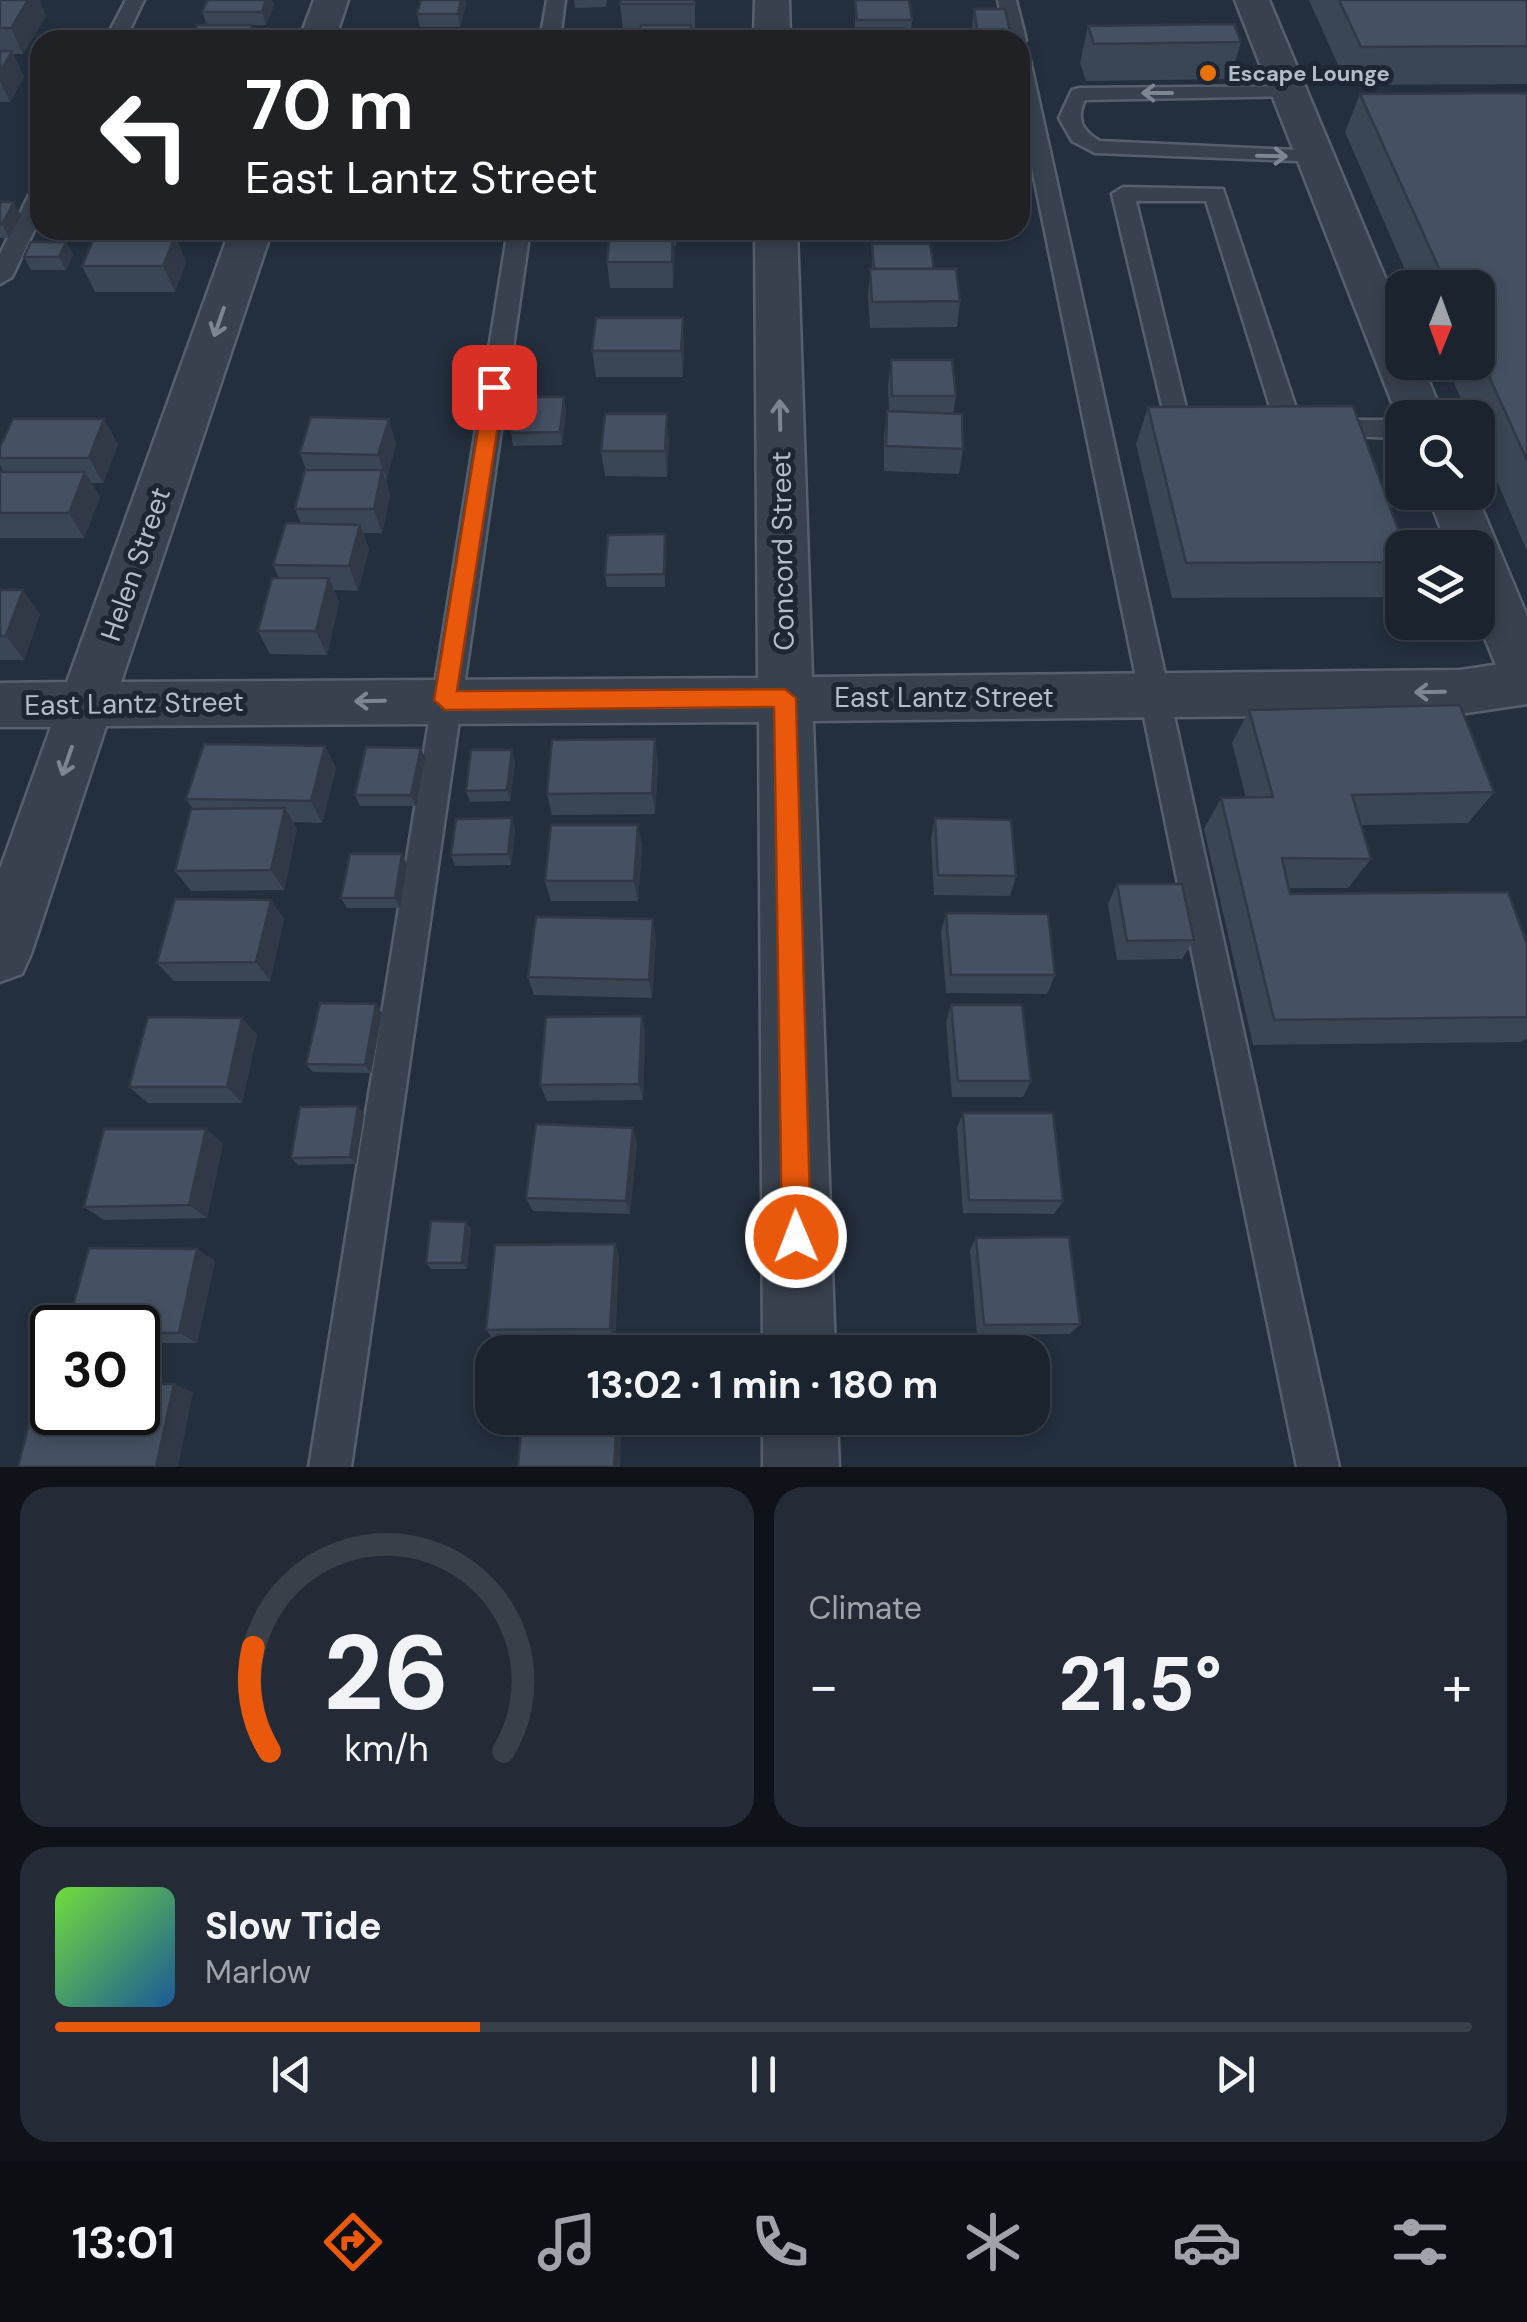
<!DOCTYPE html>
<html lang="en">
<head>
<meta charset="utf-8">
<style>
	body { margin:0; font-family:"DM Sans",sans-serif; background:#242b36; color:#f1f3f6; height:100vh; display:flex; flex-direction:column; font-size:38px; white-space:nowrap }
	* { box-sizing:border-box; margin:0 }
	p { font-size:32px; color:#a0a4aa }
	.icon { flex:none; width:55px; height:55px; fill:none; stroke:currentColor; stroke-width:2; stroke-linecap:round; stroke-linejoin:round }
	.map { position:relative; height:1467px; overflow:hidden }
	.details { display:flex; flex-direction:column; gap:20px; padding:20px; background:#0f1319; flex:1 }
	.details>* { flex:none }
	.hud { position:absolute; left:30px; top:30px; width:1000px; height:210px; border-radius:30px; box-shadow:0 5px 15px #0003,0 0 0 2px #39404a; background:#202124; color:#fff; overflow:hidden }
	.needle { width:65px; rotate:181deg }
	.buttons { position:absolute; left:1385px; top:270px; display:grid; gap:20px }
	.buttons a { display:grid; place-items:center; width:110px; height:110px; border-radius:20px; background:#1b232e; box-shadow:0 5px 15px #0003,0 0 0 2px #39404a; font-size:50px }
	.speed { position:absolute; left:30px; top:1305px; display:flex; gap:20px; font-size:50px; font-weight:700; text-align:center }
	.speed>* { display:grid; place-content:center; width:130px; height:130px; border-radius:50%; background:#1b232e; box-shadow:0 5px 15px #0003,0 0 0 2px #39404a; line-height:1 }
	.speed .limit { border:5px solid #111; border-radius:15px; background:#fff; color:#111 }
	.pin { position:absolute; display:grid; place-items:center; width:85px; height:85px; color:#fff; margin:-42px; border-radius:20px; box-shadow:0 5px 15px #0006 }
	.me { position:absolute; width:110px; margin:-55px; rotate:359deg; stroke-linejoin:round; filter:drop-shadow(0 0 8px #0008) }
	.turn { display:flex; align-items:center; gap:35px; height:210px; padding:0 50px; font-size:45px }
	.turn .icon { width:130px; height:130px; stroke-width:2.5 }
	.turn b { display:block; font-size:70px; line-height:85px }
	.big { font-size:75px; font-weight:700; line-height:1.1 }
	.details .widget { flex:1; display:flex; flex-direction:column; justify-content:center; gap:15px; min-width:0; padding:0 35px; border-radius:30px; background:#242b36 }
	.details .dial { align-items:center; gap:0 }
	.dial svg { height:260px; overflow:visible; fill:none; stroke:#39404a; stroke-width:7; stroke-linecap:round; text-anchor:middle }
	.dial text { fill:#f1f3f6; stroke:none }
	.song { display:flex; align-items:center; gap:30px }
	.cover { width:120px; height:120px; border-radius:15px; background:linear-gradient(135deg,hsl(100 70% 55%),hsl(210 70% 35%)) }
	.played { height:10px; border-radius:5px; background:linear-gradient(90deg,#ea580c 30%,#39404a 30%) }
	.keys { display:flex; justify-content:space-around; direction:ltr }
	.heat { display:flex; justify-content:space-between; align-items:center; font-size:55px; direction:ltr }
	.details .tiles { flex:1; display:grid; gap:20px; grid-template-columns:1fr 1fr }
	.widget:last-child { grid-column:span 2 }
	.trip { position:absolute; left:475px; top:1335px; width:575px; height:100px; border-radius:30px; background:#1b232e; box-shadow:0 5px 15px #0003,0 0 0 2px #39404a; font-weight:700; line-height:100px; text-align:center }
	.menu { display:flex; height:160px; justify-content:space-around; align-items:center; background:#0b0e12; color:#a0a4aa }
	.menu .icon { width:70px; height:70px }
	.menu .selected { color:#ea580c }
	.menu b { font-size:45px; color:#f1f3f6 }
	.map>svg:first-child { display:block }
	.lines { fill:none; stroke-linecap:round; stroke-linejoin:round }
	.service-casing { stroke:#565f6c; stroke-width:5 }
	.minor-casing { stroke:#565f6c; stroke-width:5 }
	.tertiary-casing { stroke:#565f6c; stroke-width:5 }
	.service { fill:#38414e; fill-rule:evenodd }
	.minor { fill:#38414e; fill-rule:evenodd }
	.tertiary { fill:#38414e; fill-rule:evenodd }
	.wall { fill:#3b4654 }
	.shaded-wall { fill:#303945 }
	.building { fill:#455162; stroke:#303945; stroke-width:2.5 }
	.oneway { stroke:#7c8592 }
	.route { fill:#ea580c; stroke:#983908; stroke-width:2.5 }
	.food-dot { fill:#e8710a; stroke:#1d2633; stroke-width:4 }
	.labels { text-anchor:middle; stroke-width:10; stroke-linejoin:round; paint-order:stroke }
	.far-poi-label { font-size:22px; font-weight:bold; fill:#b4bcc9; stroke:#1d2633; text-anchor:start }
	.street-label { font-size:28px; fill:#b4bcc9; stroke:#1d2633 }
</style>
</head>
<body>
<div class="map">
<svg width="1527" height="1467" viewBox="0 0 1527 1467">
	<rect width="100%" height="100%" fill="#242f3e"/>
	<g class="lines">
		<defs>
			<g id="service">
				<polygon points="126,0 144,0 125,40 105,40"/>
				<polygon points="547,0 565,0 560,40 540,40"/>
				<polygon points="998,0 1016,0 1026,40 1023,44 1020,40 1006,40"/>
				<polygon points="1020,54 1030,60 1339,1467 1297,1467 1020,109"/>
				<path d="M 1290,86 L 1300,92 L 1297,96 L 1085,100 C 1076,119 1082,131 1100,141 L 1316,151 L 1324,152 L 1327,157 L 1324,162 L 1095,153 L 1072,141 L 1059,118 L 1072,90 L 1079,88 Z"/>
				<polygon points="1123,187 1223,189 1303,429 1299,435 1281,435 1277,429 1206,201 1136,201 1189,420 1204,423 1208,429 1204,435 1169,435 1112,194"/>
				<polygon points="40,188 40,218 12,277 0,284 0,254 29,195"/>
				<polygon points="508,230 530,230 351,1467 309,1467"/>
				<polygon points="1321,420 1402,420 1402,438 1312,435 1308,429 1312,423"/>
			</g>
			<g id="minor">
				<polygon points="314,0 348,0 335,40 299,40"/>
				<polygon points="755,0 789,0 790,40 754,40"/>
				<polygon points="230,230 272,230 121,682 758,678 755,230 797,230 812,677 1460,670 1527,660 1527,704 1460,714 813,721 835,1352 763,1352 759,722 106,726 31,954 22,974 0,982 0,869 51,727 0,727 0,683 67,682"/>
				<polygon points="763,1418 837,1418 839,1467 763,1467"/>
			</g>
			<g id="tertiary">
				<polygon points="1235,0 1269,0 1402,318 1402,362 1421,362 1444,418 1402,418 1402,426 1398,418"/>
				<polygon points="1427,492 1475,492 1527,616 1527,702 1508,695 1478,621 1478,548 1448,548"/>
			</g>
		</defs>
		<!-- service casing -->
		<use href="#service" class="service-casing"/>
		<!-- minor casing -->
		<use href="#minor" class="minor-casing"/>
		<!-- tertiary casing -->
		<use href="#tertiary" class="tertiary-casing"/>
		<!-- service -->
		<use href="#service" class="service"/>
		<!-- minor -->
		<use href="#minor" class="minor"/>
		<!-- tertiary -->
		<use href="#tertiary" class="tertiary"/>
	</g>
	<!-- wall -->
	<g class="wall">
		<polygon points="0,0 39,0 46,16 23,54 13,54 24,77 10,102 0,102"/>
		<polygon points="208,0 272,0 274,5 266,25 252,25 255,40 191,40 207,25 202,12"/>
		<polygon points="574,0 607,0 606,7 575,8"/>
		<polygon points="695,0 695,30 623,30 620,4"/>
		<polygon points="855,0 912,20 911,33 905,33 906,40 855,40"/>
		<polygon points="1309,0 1527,0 1527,84 1347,85"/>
		<polygon points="466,4 460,27 420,27 417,14"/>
		<polygon points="974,9 1012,40 971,40"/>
		<polygon points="1088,26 1241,42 1230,79 1086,81 1080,63"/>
		<polygon points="1527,93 1527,551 1478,437 1478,418 1469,418 1445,362 1478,362 1478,288 1413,288 1345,132 1360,94"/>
		<polygon points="0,202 21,215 9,238 0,238"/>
		<polygon points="623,230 677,230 676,246 674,246 673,288 610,288 607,262"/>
		<polygon points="175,236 186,262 175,292 95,292 82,266"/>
		<polygon points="66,242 73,255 66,270 31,270 24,257"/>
		<polygon points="872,244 934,269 960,301 957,327 870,328 868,295 870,269 872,269"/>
		<polygon points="684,344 683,377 596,377 592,351"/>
		<polygon points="891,360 956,396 953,413 963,449 959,474 884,471 884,436 887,411 889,411 888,386"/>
		<polygon points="564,397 566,410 562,445 513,446 511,433"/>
		<polygon points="1148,407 1402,548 1402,575 1389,597 1172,598 1136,444"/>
		<polygon points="669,439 667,477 605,476 601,451"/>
		<polygon points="118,444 103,483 91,483 100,497 84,538 0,538 0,472 4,472 0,465 0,447"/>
		<polygon points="396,444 386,480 390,495 382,533 363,533 369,549 358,591 334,590 339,602 327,655 270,654 258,631 279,578 273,565 301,523 295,509 306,470 300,453"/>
		<polygon points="665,534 665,587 607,587 605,575"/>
		<polygon points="0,590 40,614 24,660 0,660"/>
		<polygon points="1249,710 1494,792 1468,823 1361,825 1371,859 1348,888 1289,888 1290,894 1527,944 1527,1038 1521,1042 1253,1045 1204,829 1221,798 1246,798 1232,743"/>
		<polygon points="325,746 336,768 322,823 293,822 297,829 284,890 191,891 175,871 193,809 186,799"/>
		<polygon points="425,759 416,806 360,806 355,795"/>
		<polygon points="515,762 510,801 470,802 466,791"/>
		<polygon points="658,762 655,814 552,815 547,794"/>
		<polygon points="935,818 1016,876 1010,896 934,895 931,839"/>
		<polygon points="638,825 642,846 638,901 551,901 545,881"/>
		<polygon points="515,829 511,865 455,866 451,855"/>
		<polygon points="402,854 407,864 400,908 347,908 341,898"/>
		<polygon points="1117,884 1194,940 1182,959 1117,960 1108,904"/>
		<polygon points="946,913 1055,975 1047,994 946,993 941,932"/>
		<polygon points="284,919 270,981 174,981 157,963"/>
		<polygon points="656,938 652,998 534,995 528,977"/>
		<polygon points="376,1004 382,1013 371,1073 313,1072 306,1064"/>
		<polygon points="951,1005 1031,1081 1023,1097 952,1097 946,1022"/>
		<polygon points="642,1016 645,1033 643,1100 547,1101 540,1085"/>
		<polygon points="242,1018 257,1035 242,1103 148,1103 129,1087"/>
		<polygon points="963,1113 1063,1201 1054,1214 963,1213 957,1128"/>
		<polygon points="364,1114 356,1164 298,1165 291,1158"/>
		<polygon points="633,1128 637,1143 630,1214 533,1211 526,1198"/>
		<polygon points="206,1129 223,1144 207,1218 104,1220 84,1207"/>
		<polygon points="466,1222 471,1229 467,1269 431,1269 426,1263"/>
		<polygon points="976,1238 1080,1324 1070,1334 977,1335 970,1250"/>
		<polygon points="615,1244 619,1256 615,1339 495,1340 486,1330"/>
		<polygon points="215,1261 197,1343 138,1343 138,1328"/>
	</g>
	<!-- shaded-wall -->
	<g class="shaded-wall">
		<polygon points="28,0 39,0 46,16 23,54 11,28"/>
		<polygon points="266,0 272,0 274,5 266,25 262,12"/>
		<polygon points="461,0 465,0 466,4 460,27 458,14"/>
		<polygon points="252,25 255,40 246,40"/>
		<polygon points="12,51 24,77 10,102 0,81 0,72"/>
		<polygon points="14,202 21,215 9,238 2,224"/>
		<polygon points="673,231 675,257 673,288 672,262"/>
		<polygon points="175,236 186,262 175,292 163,266"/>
		<polygon points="66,242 73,255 66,270 59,257"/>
		<polygon points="683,318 684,344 683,377 681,351"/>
		<polygon points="564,397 566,410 562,445 560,432"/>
		<polygon points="667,414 669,439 667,477 665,451"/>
		<polygon points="104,419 118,444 103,483 89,458"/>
		<polygon points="389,419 396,444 387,480 378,455"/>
		<polygon points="382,470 390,495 382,533 374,509"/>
		<polygon points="85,472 100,497 84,538 69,513"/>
		<polygon points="360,525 369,549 358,591 349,566"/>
		<polygon points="665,534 667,547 665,587 664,574"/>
		<polygon points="329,578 339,602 327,655 316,631"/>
		<polygon points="23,590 40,614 24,660 6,636"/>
		<polygon points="655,739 658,762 655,814 652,793"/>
		<polygon points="325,746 336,768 322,823 311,801"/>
		<polygon points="421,748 425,759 416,806 411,795"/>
		<polygon points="512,750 515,762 510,801 507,790"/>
		<polygon points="285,808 297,829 284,890 271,870"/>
		<polygon points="512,818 515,829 511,865 508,854"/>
		<polygon points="638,825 642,846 638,901 634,881"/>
		<polygon points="402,854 407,864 400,908 395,898"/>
		<polygon points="271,900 284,919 270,981 256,962"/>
		<polygon points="653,919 656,938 652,998 649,980"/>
		<polygon points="376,1004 382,1013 371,1073 365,1065"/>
		<polygon points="642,1016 645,1033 643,1100 639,1084"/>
		<polygon points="242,1018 257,1035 242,1103 227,1087"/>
		<polygon points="358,1106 364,1114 356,1164 350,1157"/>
		<polygon points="633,1128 637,1143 630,1214 626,1201"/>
		<polygon points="206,1129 223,1144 207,1218 189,1205"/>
		<polygon points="466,1222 471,1229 467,1269 462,1263"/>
		<polygon points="615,1244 619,1256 615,1339 610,1329"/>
		<polygon points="197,1249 215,1261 197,1343 179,1333"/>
		<polygon points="174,1384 193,1392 178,1467 156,1467"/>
		<polygon points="617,1418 622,1418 620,1467 614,1467"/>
	</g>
	<!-- building -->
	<g class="building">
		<polygon points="0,0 28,0 11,28 0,28"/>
		<polygon points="208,0 266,0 262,12 202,12"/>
		<polygon points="421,0 461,0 458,14 417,14"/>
		<polygon points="621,0 694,0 694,4 620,4"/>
		<polygon points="855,0 909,0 912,20 857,20"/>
		<polygon points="1339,0 1527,0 1527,46 1361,47"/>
		<polygon points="974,9 1005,9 1012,40 979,40"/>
		<polygon points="1234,24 1241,42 1094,44 1088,26"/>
		<polygon points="197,25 252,25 246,40 191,40"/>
		<polygon points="641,25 691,25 690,40 640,40"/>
		<polygon points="855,28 904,28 906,40 856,40"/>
		<polygon points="569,37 609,37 608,40 569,40"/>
		<polygon points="0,51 12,51 0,72"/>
		<polygon points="1527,93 1527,460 1478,352 1478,288 1448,288 1360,94"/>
		<polygon points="0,202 14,202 2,224 0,224"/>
		<polygon points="623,230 676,230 676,232 673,232 673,231"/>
		<polygon points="610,231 673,231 672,262 607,262"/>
		<polygon points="95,236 175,236 163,266 82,266"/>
		<polygon points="31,242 66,242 59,257 24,257"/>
		<polygon points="872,244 930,244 934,269 874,269"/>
		<polygon points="870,269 956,269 960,301 872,302"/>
		<polygon points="596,318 683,318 681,351 592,351"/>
		<polygon points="891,360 952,360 956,396 892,396"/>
		<polygon points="516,397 564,397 560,432 511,433"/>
		<polygon points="1353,406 1405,548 1402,548 1402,562 1186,563 1148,407"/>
		<polygon points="887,411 962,414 963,449 886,446"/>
		<polygon points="605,414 667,414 665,451 601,451"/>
		<polygon points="311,417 389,419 378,455 300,453"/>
		<polygon points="13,419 104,419 89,458 0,458 0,447"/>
		<polygon points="305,470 382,470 374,509 295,509"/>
		<polygon points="0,472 85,472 69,513 0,513"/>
		<polygon points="286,523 360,525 349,566 273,565"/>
		<polygon points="665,534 664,574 605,575 608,535"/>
		<polygon points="272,578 329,578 316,631 258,631"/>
		<polygon points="0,590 23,590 6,636 0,636"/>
		<polygon points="1460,705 1494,792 1352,795 1371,859 1282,858 1290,894 1508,892 1527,944 1527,1017 1274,1020 1221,798 1273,797 1249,710"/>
		<polygon points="655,739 652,793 547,794 552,740"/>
		<polygon points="204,744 325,746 311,801 186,799"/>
		<polygon points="366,747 421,748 411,795 355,795"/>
		<polygon points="471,750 512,750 507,790 466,791"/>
		<polygon points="285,808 271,870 175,871 191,809"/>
		<polygon points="512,818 508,854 451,855 456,819"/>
		<polygon points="935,818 1011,820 1016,876 938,875"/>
		<polygon points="551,825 638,825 634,881 545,881"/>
		<polygon points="350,854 402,854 395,898 341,898"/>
		<polygon points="1117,884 1182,884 1194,940 1127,941"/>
		<polygon points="175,899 271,900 256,962 157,963"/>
		<polygon points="946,913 1048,914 1055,975 951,975"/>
		<polygon points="536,917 653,919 649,980 528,977"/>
		<polygon points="320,1003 376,1004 365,1065 306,1064"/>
		<polygon points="951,1005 1022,1005 1031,1081 958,1081"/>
		<polygon points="642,1016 639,1084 540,1085 546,1017"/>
		<polygon points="148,1017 242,1018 227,1087 129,1087"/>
		<polygon points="358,1106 350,1157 291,1158 300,1107"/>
		<polygon points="963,1113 1053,1113 1063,1201 969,1200"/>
		<polygon points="536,1124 633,1128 626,1201 526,1198"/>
		<polygon points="104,1129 206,1129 189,1205 84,1207"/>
		<polygon points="431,1221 466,1222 462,1263 426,1263"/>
		<polygon points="1069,1237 1080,1324 984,1325 976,1238"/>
		<polygon points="615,1244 610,1329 486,1330 495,1245"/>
		<polygon points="89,1248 197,1249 179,1333 138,1333 138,1328 67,1328"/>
		<polygon points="138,1384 174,1384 156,1467 18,1467 39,1385 52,1385 52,1412 138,1412"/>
		<polygon points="522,1418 617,1418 614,1467 518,1467"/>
	</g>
	<!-- one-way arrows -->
	<defs><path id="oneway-shaft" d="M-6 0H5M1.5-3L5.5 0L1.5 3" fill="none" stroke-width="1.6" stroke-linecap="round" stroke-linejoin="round" transform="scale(2.5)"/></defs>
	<g class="oneway">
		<use href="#oneway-shaft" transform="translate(1157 93) rotate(180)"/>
		<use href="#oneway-shaft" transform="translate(1272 156) rotate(1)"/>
		<use href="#oneway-shaft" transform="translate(219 322) rotate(109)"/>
		<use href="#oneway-shaft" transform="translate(780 415) rotate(-91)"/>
		<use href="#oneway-shaft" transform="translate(1430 692) rotate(179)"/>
		<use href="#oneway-shaft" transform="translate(370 701) rotate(179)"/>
		<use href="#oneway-shaft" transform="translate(67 761) rotate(109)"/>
	</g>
	<!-- route -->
	<polygon class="route" points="494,380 504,387 457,691 785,689 796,698 811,1237 806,1247 796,1251 786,1247 782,1237 774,707 445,710 434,700 485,387"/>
	<!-- markers -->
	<circle class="food-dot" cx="1208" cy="73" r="10"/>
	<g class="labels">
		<!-- far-poi labels -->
		<g class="far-poi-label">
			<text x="1228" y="81">Escape Lounge</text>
		</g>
		<!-- street labels -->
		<g class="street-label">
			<text transform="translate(782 551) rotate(-91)" y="10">Concord Street</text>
			<text transform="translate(135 564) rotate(-71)" y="10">Helen Street</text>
			<text x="944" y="707">East Lantz Street</text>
			<text transform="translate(134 703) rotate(-1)" y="10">East Lantz Street</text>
		</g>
	</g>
</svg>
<div class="buttons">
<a><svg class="needle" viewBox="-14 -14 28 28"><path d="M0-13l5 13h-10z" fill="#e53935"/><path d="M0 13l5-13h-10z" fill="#a0a4aa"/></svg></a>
<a><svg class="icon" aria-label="search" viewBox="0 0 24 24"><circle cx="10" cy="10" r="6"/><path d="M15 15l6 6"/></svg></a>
<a><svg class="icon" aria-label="layers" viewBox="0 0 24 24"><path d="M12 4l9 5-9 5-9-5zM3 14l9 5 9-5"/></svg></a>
</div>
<div class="speed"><div class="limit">30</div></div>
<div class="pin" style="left:494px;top:387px;background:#d93025"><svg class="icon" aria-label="arrive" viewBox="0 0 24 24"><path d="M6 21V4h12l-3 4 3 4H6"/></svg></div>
<svg class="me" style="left:796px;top:1237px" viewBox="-20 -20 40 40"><circle r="17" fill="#ea580c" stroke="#fff" stroke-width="3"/><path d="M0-11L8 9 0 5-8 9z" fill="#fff"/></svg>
<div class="trip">13:02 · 1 min · 180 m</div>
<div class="hud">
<div class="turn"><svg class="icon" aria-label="left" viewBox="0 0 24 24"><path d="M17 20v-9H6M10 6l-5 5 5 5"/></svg><div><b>70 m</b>East Lantz Street</div></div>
</div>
</div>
<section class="details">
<div class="tiles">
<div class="widget dial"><svg viewBox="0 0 100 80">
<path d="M14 69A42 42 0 1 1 86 69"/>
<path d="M14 69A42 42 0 0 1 9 37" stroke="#ea580c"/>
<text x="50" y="56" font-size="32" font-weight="700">26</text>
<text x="50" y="72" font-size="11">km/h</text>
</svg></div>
<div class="widget"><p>Climate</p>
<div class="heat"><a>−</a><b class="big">21.5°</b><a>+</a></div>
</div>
<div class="widget">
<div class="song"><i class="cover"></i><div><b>Slow Tide</b><p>Marlow</p></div></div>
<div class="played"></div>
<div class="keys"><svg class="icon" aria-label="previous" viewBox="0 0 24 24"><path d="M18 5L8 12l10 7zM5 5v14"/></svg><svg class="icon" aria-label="pause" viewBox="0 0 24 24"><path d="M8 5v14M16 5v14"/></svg><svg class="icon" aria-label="next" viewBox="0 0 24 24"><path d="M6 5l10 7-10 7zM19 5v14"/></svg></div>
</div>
</div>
</section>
<nav class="menu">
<b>13:01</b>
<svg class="icon selected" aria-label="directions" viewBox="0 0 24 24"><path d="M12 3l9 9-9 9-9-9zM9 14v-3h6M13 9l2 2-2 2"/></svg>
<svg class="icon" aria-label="music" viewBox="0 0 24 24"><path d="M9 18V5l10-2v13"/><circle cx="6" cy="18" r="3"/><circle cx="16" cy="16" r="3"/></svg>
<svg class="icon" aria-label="phone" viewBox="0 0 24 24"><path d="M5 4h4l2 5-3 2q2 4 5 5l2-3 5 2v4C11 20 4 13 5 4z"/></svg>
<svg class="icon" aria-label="climate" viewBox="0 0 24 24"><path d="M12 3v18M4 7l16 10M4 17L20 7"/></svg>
<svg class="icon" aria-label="car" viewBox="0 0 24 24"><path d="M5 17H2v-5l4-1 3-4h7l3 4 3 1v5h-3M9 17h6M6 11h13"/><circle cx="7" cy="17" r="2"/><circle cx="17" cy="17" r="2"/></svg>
<svg class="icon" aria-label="filters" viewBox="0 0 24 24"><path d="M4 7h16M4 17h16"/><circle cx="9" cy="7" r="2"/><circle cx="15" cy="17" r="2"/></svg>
</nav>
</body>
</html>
